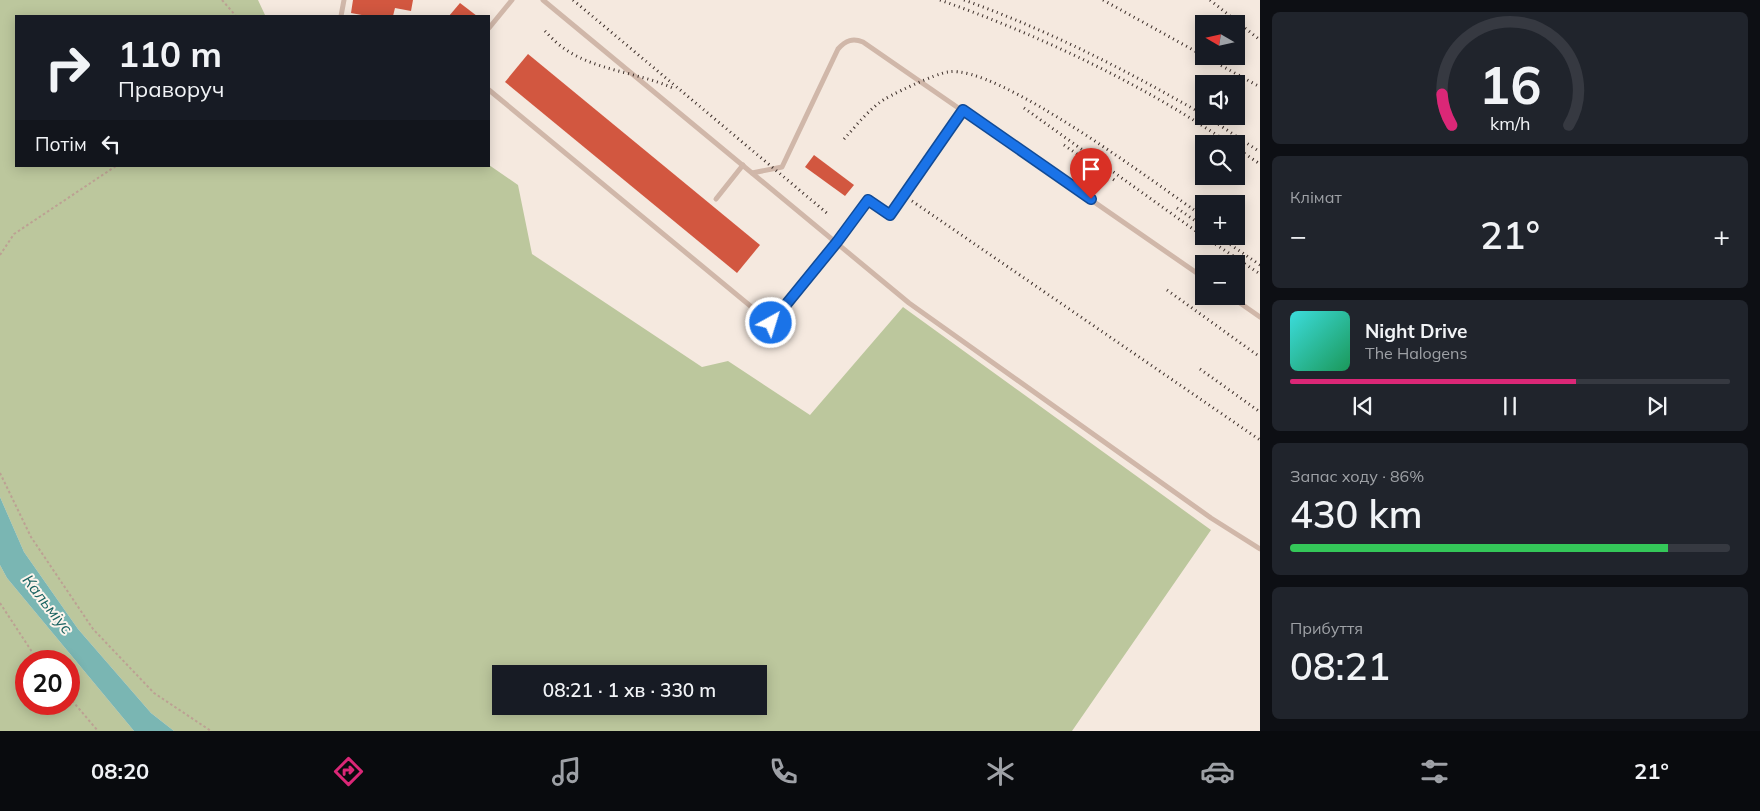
<!DOCTYPE html>
<html lang="uk">
<head>
<meta charset="utf-8">
<style>
	body { margin:0; font-family:Mulish,sans-serif; background:#20242c; color:#f1f3f6; height:100vh; display:flex; flex-direction:column; font-size:19px; white-space:nowrap }
	* { box-sizing:border-box; margin:0 }
	p { font-size:16px; color:#9ea1a6 }
	.icon { flex:none; width:28px; height:28px; fill:none; stroke:currentColor; stroke-width:2; stroke-linecap:round; stroke-linejoin:round }
	.map { position:relative; flex:1; overflow:hidden }
	.sheet { display:flex; flex-direction:column; gap:12px; padding:12px; background:#0d0f14; width:500px }
	.sheet>* { flex:none }
	.hud { position:absolute; left:15px; top:15px; width:475px; height:152px; border-radius:0px; box-shadow:0 2px 12px #0003; background:#171b24; color:#f1f3f6; overflow:hidden }
	.needle { width:32px; rotate:279deg }
	.fabs { position:absolute; left:1195px; top:15px; display:grid; gap:10px }
	.fabs a { display:grid; place-items:center; width:50px; height:50px; border-radius:0px; background:#171b24; box-shadow:0 2px 12px #0003; font-size:25px }
	.speed { position:absolute; left:15px; top:650px; display:flex; gap:10px; font-size:25px; font-weight:700; text-align:center }
	.speed>* { display:grid; place-content:center; width:65px; height:65px; border-radius:50%; background:#171b24; box-shadow:0 2px 12px #0003; line-height:1 }
	.speed .limit { border:8px solid #d22; background:#fff; color:#111 }
	.pin { position:absolute; display:grid; place-items:center; width:42px; height:42px; color:#fff; margin:-51px -21px; border-radius:50% 50% 50% 0; rotate:-45deg; box-shadow:0 0 5px #0007 }
	.pin .icon { rotate:45deg }
	.me { position:absolute; width:55px; margin:-28px; rotate:39deg; stroke-linejoin:round; filter:drop-shadow(0 0 4px #0008) }
	.turn { display:flex; align-items:center; gap:18px; height:105px; padding:0 20px; font-size:22px }
	.turn .icon { width:65px; height:65px; stroke-width:2.5 }
	.turn b { display:block; font-size:35px; line-height:42px }
	.then { display:flex; align-items:center; height:48px; padding:0 20px; background:#0003; gap:10px; font-size:19px }
	.big { font-size:38px; font-weight:600; line-height:1.1 }
	.sheet .tile { flex:1; display:flex; flex-direction:column; justify-content:center; gap:8px; min-width:0; padding:0 18px; border-radius:8px; background:#20242c }
	.sheet .dial { align-items:center; gap:0 }
	.dial svg { height:130px; overflow:visible; fill:none; stroke:#363941; stroke-width:7; stroke-linecap:round; text-anchor:middle }
	.dial text { fill:#f1f3f6; stroke:none }
	.song { display:flex; align-items:center; gap:15px }
	.cover { width:60px; height:60px; border-radius:8px; background:linear-gradient(135deg,hsl(180 70% 55%),hsl(150 70% 35%)) }
	.played { height:5px; border-radius:2px; background:linear-gradient(90deg,#db2777 65%,#363941 65%) }
	.keys { display:flex; justify-content:space-around; direction:ltr }
	.heat { display:flex; justify-content:space-between; align-items:center; font-size:28px; direction:ltr }
	.charge { height:8px; border-radius:4px; background:linear-gradient(90deg,#34c759 86%,#363941 0) }
	.trip { position:absolute; left:492px; top:665px; width:275px; height:50px; border-radius:0px; background:#171b24; box-shadow:0 2px 12px #0003; font-weight:600; line-height:50px; text-align:center }
	.menu { display:flex; height:80px; justify-content:space-around; align-items:center; background:#090b0e; color:#9ea1a6 }
	.menu .icon { width:35px; height:35px }
	.menu .on { color:#db2777 }
	.menu b { font-size:22px; color:#f1f3f6 }
	main { display:flex; flex:1; min-height:0 }
	.map>svg:first-child { display:block }
	.green { fill:#bcc79d; fill-rule:evenodd }
	.water { fill:#7ab6b3 }
	.building { fill:#d25740 }
	.lines { fill:none; stroke-linecap:round; stroke-linejoin:round }
	.path { stroke:#bca193; stroke-width:2; stroke-dasharray:2.5 2.5; stroke-linecap:butt }
	.lane { stroke:#d0b7a9; stroke-width:5 }
	.rail { stroke:#3c2e29; stroke-width:3; stroke-dasharray:1 4; stroke-linecap:butt }
	.route-casing { stroke:#114b97; stroke-width:12 }
	.route { stroke:#1a73e8; stroke-width:9 }
	.labels { text-anchor:middle; stroke-width:4; stroke-linejoin:round; paint-order:stroke }
	.water-label { font-size:16px; font-style:italic; fill:#1a6361; stroke:#fcf4ec }
</style>
</head>
<body>
<main>
<div class="map">
<svg width="1260" height="731" viewBox="0 0 1260 731">
	<rect width="100%" height="100%" fill="#f5e9df"/>
	<!-- green -->
	<g class="green">
		<path d="M 0,0 L 258,0 L 265,15 L 272,16 L 16,16 L 16,166 L 489,165 L 518,185 L 532,254 L 702,367 L 728,361 L 810,415 L 903,307 L 1211,530 L 1072,731 L 174,731 L 151,713 L 78,629 L 24,552 L 0,497 ZM 501,674 L 759,674 L 759,706 L 501,706 Z"/>
		<path d="M 0,565 L 7,578 L 134,731 L 0,731 ZM 26,661 L 69,661 L 69,704 L 26,704 Z"/>
	</g>
	<!-- water -->
	<polygon class="water" points="0,497 24,552 78,629 151,713 174,731 134,731 7,578 0,565"/>
	<!-- building -->
	<g class="building">
		<polygon points="353,0 413,0 411,11 395,8 393,16 367,16 351,13"/>
		<polygon points="460,3 477,16 449,16"/>
		<polygon points="528,54 760,245 737,273 505,82"/>
		<polygon points="814,155 854,185 845,196 805,167"/>
	</g>
	<g class="lines">
		<!-- path -->
		<g class="path">
			<polyline points="222,0 236,16"/>
			<polyline points="0,255 14,234 116,166"/>
			<polyline points="0,473 31,537 93,629 154,693 211,731"/>
			<polyline points="0,603 38,661"/>
			<polyline points="69,697 98,731"/>
		</g>
		<!-- lane -->
		<g class="lane">
			<polyline points="543,0 909,303 1211,518 1260,549"/>
			<polyline points="341,16 344,0"/>
			<polyline points="489,28 512,0"/>
			<polyline points="489,90 771,323 837,242 868,200 890,215 963,110"/>
			<path d="M 752,173 L 782,167 L 838,49 C 846,40 853,38 863,42 L 1204,278"/>
			<polyline points="716,199 743,165"/>
			<polyline points="1230,296 1260,317"/>
		</g>
		<!-- rail -->
		<g class="rail">
			<polyline points="573,0 828,214"/>
			<path d="M 940,0 C 1039,35 1143,84 1230,144"/>
			<path d="M 964,0 C 1048,30 1126,70 1204,115"/>
			<polyline points="1103,0 1260,87"/>
			<polyline points="1210,0 1260,40"/>
			<path d="M 545,31 C 550,36 556,43 562,47 C 594,71 639,72 675,89"/>
			<polyline points="1024,108 1193,229 1260,274"/>
			<polyline points="1206,116 1260,152"/>
			<path d="M 844,139 C 855,127 866,113 879,103 C 887,96 937,73 948,72 C 996,63 1159,186 1204,217"/>
			<polyline points="1064,145 1117,182"/>
			<polyline points="1236,148 1260,164"/>
			<polyline points="912,201 1260,440"/>
			<polyline points="1177,208 1204,227"/>
			<polyline points="1218,236 1260,265"/>
			<polyline points="1167,290 1260,357"/>
			<polyline points="1200,369 1260,412"/>
		</g>
	</g>
	<g class="lines">
		<defs>
			<polyline id="route" points="771,323 837,242 868,200 890,215 963,110 1091,199"/>
		</defs>
		<!-- route casing -->
		<use href="#route" class="route-casing"/>
		<!-- route -->
		<use href="#route" class="route"/>
	</g>
	<g class="labels">
		<!-- water labels -->
		<g class="water-label">
			<text transform="translate(48 604) rotate(52)" y="6">Кальміус</text>
		</g>
	</g>
</svg>
<div class="fabs">
<a><svg class="needle" viewBox="-14 -14 28 28"><path d="M0-13l5 13h-10z" fill="#e53935"/><path d="M0 13l5-13h-10z" fill="#9ea1a6"/></svg></a>
<a><svg class="icon" aria-label="sound" viewBox="0 0 24 24"><path d="M4 9h4l5-4v14l-5-4H4zM17 9q2 3 0 6"/></svg></a>
<a><svg class="icon" aria-label="search" viewBox="0 0 24 24"><circle cx="10" cy="10" r="6"/><path d="M15 15l6 6"/></svg></a>
<a>+</a>
<a>−</a>
</div>
<div class="speed"><div class="limit">20</div></div>
<div class="pin" style="left:1091px;top:199px;background:#d93025"><svg class="icon" aria-label="arrive" viewBox="0 0 24 24"><path d="M6 21V4h12l-3 4 3 4H6"/></svg></div>
<svg class="me" style="left:771px;top:323px" viewBox="-20 -20 40 40"><circle r="17" fill="#1a73e8" stroke="#fff" stroke-width="3"/><path d="M0-11L8 9 0 5-8 9z" fill="#fff"/></svg>
<div class="trip">08:21 · 1 хв · 330 m</div>
<div class="hud">
<div class="turn"><svg class="icon" aria-label="right" viewBox="0 0 24 24"><path d="M7 20v-9h11M14 6l5 5-5 5"/></svg><div><b>110 m</b>Праворуч</div></div>
<div class="then">Потім<svg class="icon" aria-label="left" viewBox="0 0 24 24"><path d="M17 20v-9H6M10 6l-5 5 5 5"/></svg></div>
</div>
</div>
<section class="sheet">
<div class="tile dial"><svg viewBox="0 0 100 80">
<path d="M14 69A42 42 0 1 1 86 69"/>
<path d="M14 69A42 42 0 0 1 8 50" stroke="#db2777"/>
<text x="50" y="56" font-size="32" font-weight="700">16</text>
<text x="50" y="72" font-size="11">km/h</text>
</svg></div>
<div class="tile"><p>Клімат</p>
<div class="heat"><a>−</a><b class="big">21°</b><a>+</a></div>
</div>
<div class="tile">
<div class="song"><i class="cover"></i><div><b>Night Drive</b><p>The Halogens</p></div></div>
<div class="played"></div>
<div class="keys"><svg class="icon" aria-label="previous" viewBox="0 0 24 24"><path d="M18 5L8 12l10 7zM5 5v14"/></svg><svg class="icon" aria-label="pause" viewBox="0 0 24 24"><path d="M8 5v14M16 5v14"/></svg><svg class="icon" aria-label="next" viewBox="0 0 24 24"><path d="M6 5l10 7-10 7zM19 5v14"/></svg></div>
</div>
<div class="tile"><p>Запас ходу · 86%</p><b class="big">430 km</b><div class="charge"></div></div>
<div class="tile"><p>Прибуття</p><b class="big">08:21</b></div>
</section>
</main>
<nav class="menu">
<b>08:20</b>
<svg class="icon on" aria-label="directions" viewBox="0 0 24 24"><path d="M12 3l9 9-9 9-9-9zM9 14v-3h6M13 9l2 2-2 2"/></svg>
<svg class="icon" aria-label="music" viewBox="0 0 24 24"><path d="M9 18V5l10-2v13"/><circle cx="6" cy="18" r="3"/><circle cx="16" cy="16" r="3"/></svg>
<svg class="icon" aria-label="phone" viewBox="0 0 24 24"><path d="M5 4h4l2 5-3 2q2 4 5 5l2-3 5 2v4C11 20 4 13 5 4z"/></svg>
<svg class="icon" aria-label="climate" viewBox="0 0 24 24"><path d="M12 3v18M4 7l16 10M4 17L20 7"/></svg>
<svg class="icon" aria-label="car" viewBox="0 0 24 24"><path d="M5 17H2v-5l4-1 3-4h7l3 4 3 1v5h-3M9 17h6M6 11h13"/><circle cx="7" cy="17" r="2"/><circle cx="17" cy="17" r="2"/></svg>
<svg class="icon" aria-label="filters" viewBox="0 0 24 24"><path d="M4 7h16M4 17h16"/><circle cx="9" cy="7" r="2"/><circle cx="15" cy="17" r="2"/></svg>
<b>21°</b>
</nav>
</body>
</html>
